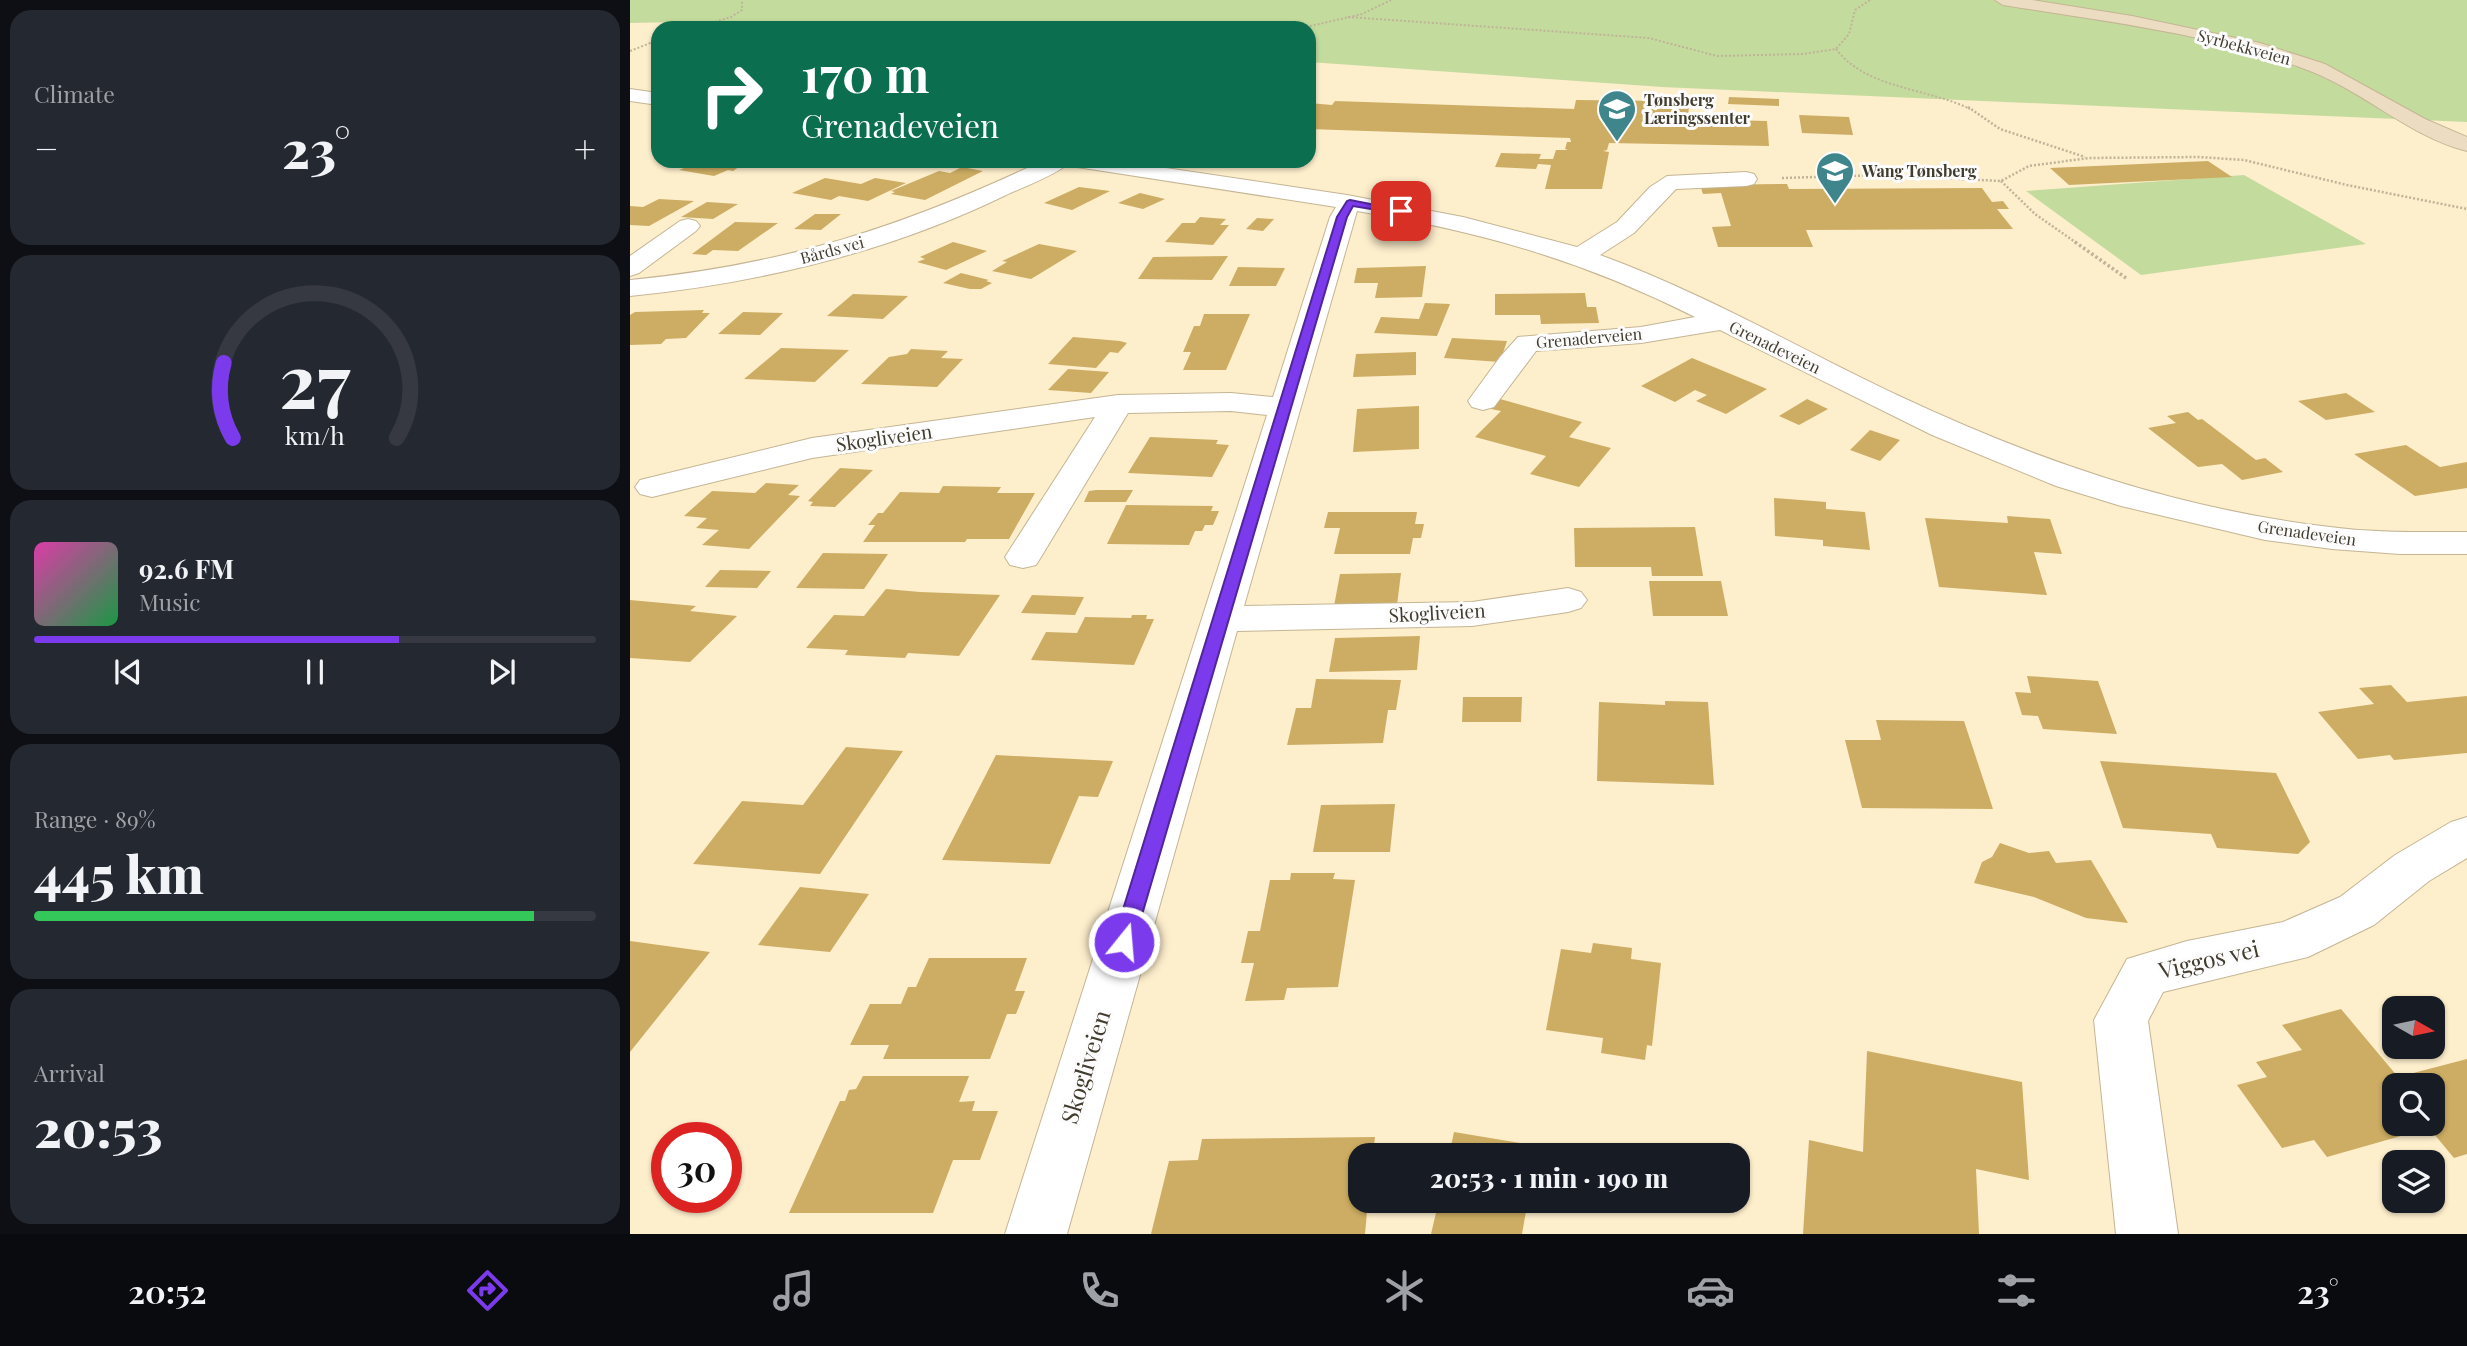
<!DOCTYPE html>
<html lang="en">
<head>
<meta charset="utf-8">
<style>
	body { margin:0; font-family:"Playfair Display",serif; background:#242831; color:#f1f3f6; height:100vh; display:flex; flex-direction:column; font-size:26px; white-space:nowrap }
	* { box-sizing:border-box; margin:0 }
	p { font-size:23px; color:#9ea1a6 }
	.icon { flex:none; width:38px; height:38px; fill:none; stroke:currentColor; stroke-width:2; stroke-linecap:round; stroke-linejoin:round }
	.map { position:relative; flex:1; overflow:hidden }
	.side { display:flex; flex-direction:column; gap:10px; padding:10px; background:#0d0f14; width:630px }
	.side>* { flex:none }
	.guide { position:absolute; left:21px; top:21px; width:665px; height:147px; border-radius:21px; box-shadow:0 2px 5px #0004; background:#0b6e4f; color:#fff; overflow:hidden }
	.needle { width:46px; rotate:99deg }
	.buttons { position:absolute; left:1752px; top:996px; display:grid; gap:14px }
	.buttons a { display:grid; place-items:center; width:63px; height:63px; border-radius:14px; background:#171b24; box-shadow:0 2px 5px #0004; font-size:35px }
	.speed { position:absolute; left:21px; top:1122px; display:flex; gap:14px; font-size:35px; font-weight:700; text-align:center }
	.speed>* { display:grid; place-content:center; width:91px; height:91px; border-radius:50%; background:#171b24; box-shadow:0 2px 5px #0004; line-height:1 }
	.speed .limit { border:10px solid #d22; background:#fff; color:#111 }
	.pin { position:absolute; display:grid; place-items:center; width:60px; height:60px; color:#fff; margin:-30px; border-radius:14px; box-shadow:0 4px 10px #0006 }
	.me { position:absolute; width:77px; margin:-38px; rotate:17deg; stroke-linejoin:round; filter:drop-shadow(0 0 5px #0008) }
	.turn { display:flex; align-items:center; gap:24px; height:147px; padding:0 35px; font-size:32px }
	.turn .icon { width:91px; height:91px; stroke-width:2.5 }
	.turn b { display:block; font-size:49px; line-height:60px }
	.big { font-size:52px; font-weight:800; line-height:1.1 }
	.side .card { flex:1; display:flex; flex-direction:column; justify-content:center; gap:10px; min-width:0; padding:0 24px; border-radius:21px; background:#242831 }
	.side .dial { align-items:center; gap:0 }
	.dial svg { height:182px; overflow:visible; fill:none; stroke:#363941; stroke-width:7; stroke-linecap:round; text-anchor:middle }
	.dial text { fill:#f1f3f6; stroke:none }
	.song { display:flex; align-items:center; gap:21px }
	.cover { width:84px; height:84px; border-radius:10px; background:linear-gradient(135deg,hsl(320 70% 55%),hsl(140 70% 35%)) }
	.played { height:7px; border-radius:4px; background:linear-gradient(90deg,#7c3aed 65%,#363941 65%) }
	.keys { display:flex; justify-content:space-around; direction:ltr }
	.heat { display:flex; justify-content:space-between; align-items:center; font-size:38px; direction:ltr }
	.charge { height:10px; border-radius:5px; background:linear-gradient(90deg,#34c759 89%,#363941 0) }
	.trip { position:absolute; left:718px; top:1143px; width:402px; height:70px; border-radius:21px; background:#171b24; box-shadow:0 2px 5px #0004; font-weight:800; line-height:70px; text-align:center }
	.menu { display:flex; height:112px; justify-content:space-around; align-items:center; background:#090b0e; color:#9ea1a6 }
	.menu .icon { width:49px; height:49px }
	.menu .current { color:#7c3aed }
	.menu b { font-size:32px; color:#f1f3f6 }
	main { display:flex; flex:1; min-height:0 }
	.map>svg:first-child { display:block }
	.green { fill:#c4db9e }
	.building { fill:#cdad63; fill-rule:evenodd }
	.lines { fill:none; stroke-linecap:round; stroke-linejoin:round }
	.minor-casing { stroke:#c4b594; stroke-width:2 }
	.secondary-casing { stroke:#c4b594; stroke-width:2 }
	.path-far2 { stroke:#bfb398; stroke-width:2; stroke-dasharray:2 2; stroke-linecap:butt }
	.path-far1 { stroke:#bfb398; stroke-width:2.5; stroke-dasharray:2 2; stroke-linecap:butt }
	.path { stroke:#bfb398; stroke-width:3.5; stroke-dasharray:2.5 2.5; stroke-linecap:butt }
	.minor { fill:#fff; fill-rule:evenodd }
	.secondary { fill:#ecddc2; fill-rule:evenodd }
	.route { fill:#7c3aed; stroke:#51269a; stroke-width:2 }
	.labels { text-anchor:middle; stroke-width:6; stroke-linejoin:round; paint-order:stroke }
	.far-street-label { font-size:16px; fill:#423c2e; stroke:#fcfcfc }
	.far-poi-label { font-size:16px; font-weight:bold; fill:#423c2e; stroke:#fcfcfc; text-anchor:start }
	.street-label { font-size:19px; fill:#423c2e; stroke:#fcfcfc }
	.near-street-label { font-size:23px; fill:#423c2e; stroke:#fcfcfc }
</style>
</head>
<body>
<main>
<section class="side">
<div class="card"><p>Climate</p>
<div class="heat"><a>−</a><b class="big">23°</b><a>+</a></div>
</div>
<div class="card dial"><svg viewBox="0 0 100 80">
<path d="M14 69A42 42 0 1 1 86 69"/>
<path d="M14 69A42 42 0 0 1 10 36" stroke="#7c3aed"/>
<text x="50" y="56" font-size="32" font-weight="700">27</text>
<text x="50" y="72" font-size="11">km/h</text>
</svg></div>
<div class="card">
<div class="song"><i class="cover"></i><div><b>92.6 FM</b><p>Music</p></div></div>
<div class="played"></div>
<div class="keys"><svg class="icon" aria-label="previous" viewBox="0 0 24 24"><path d="M18 5L8 12l10 7zM5 5v14"/></svg><svg class="icon" aria-label="pause" viewBox="0 0 24 24"><path d="M8 5v14M16 5v14"/></svg><svg class="icon" aria-label="next" viewBox="0 0 24 24"><path d="M6 5l10 7-10 7zM19 5v14"/></svg></div>
</div>
<div class="card"><p>Range · 89%</p><b class="big">445 km</b><div class="charge"></div></div>
<div class="card"><p>Arrival</p><b class="big">20:53</b></div>
</section>
<div class="map">
<svg width="1837" height="1234" viewBox="0 0 1837 1234">
	<rect width="100%" height="100%" fill="#fdeecc"/>
	<!-- green -->
	<g class="green">
		<polygon points="0,0 1837,0 1837,122 1032,87 679,62 679,28 196,28 91,21 0,23"/>
		<polygon points="1614,175 1736,244 1511,275 1396,191"/>
	</g>
	<!-- building -->
	<g class="building">
		<polygon points="1040,95 1078,97 1077,105 1059,104 1058,119 1137,121 1139,146 979,143 977,150 973,151 979,152 972,189 915,189 921,165 908,164 906,169 865,167 871,153 911,154 909,159 923,159 926,150 938,150 935,149 937,142 941,142 940,138 679,129 679,103 702,105 705,101 944,109 946,100 1040,101"/>
		<polygon points="1099,97 1149,99 1149,106 1098,104"/>
		<polygon points="1169,115 1219,117 1223,135 1172,133"/>
		<polygon points="71,161 107,161 116,162 103,171 98,170 84,176 49,170"/>
		<polygon points="1578,161 1602,177 1439,185 1420,168"/>
		<polygon points="332,167 353,171 295,200 261,194 265,192 261,191 309,171 320,173"/>
		<polygon points="195,178 231,184 245,178 276,183 238,201 209,196 201,200 162,193"/>
		<polygon points="1157,184 1159,189 1352,188 1362,202 1373,201 1379,209 1367,209 1383,229 1176,230 1183,247 1088,247 1082,227 1101,226 1091,193 1073,194 1070,185"/>
		<polygon points="449,187 480,191 442,210 414,203"/>
		<polygon points="510,193 535,199 513,209 488,203"/>
		<polygon points="29,199 64,201 19,226 0,225 0,206 13,207"/>
		<polygon points="77,202 108,204 83,219 51,217"/>
		<polygon points="185,214 211,214 191,230 164,229"/>
		<polygon points="570,217 596,219 590,225 599,225 583,245 535,242 552,223 565,223"/>
		<polygon points="627,218 644,219 633,231 616,229"/>
		<polygon points="105,222 148,223 108,251 83,250 76,255 62,254"/>
		<polygon points="323,242 357,251 316,270 287,262 295,259 290,257"/>
		<polygon points="409,244 447,251 401,279 362,271 377,262 372,261"/>
		<polygon points="598,256 582,280 508,279 523,257"/>
		<polygon points="796,266 792,297 745,298 748,283 724,283 727,268"/>
		<polygon points="608,267 655,268 646,286 599,286"/>
		<polygon points="331,273 359,280 356,281 362,283 351,289 340,289 313,283"/>
		<polygon points="955,293 957,307 966,307 969,323 911,324 910,315 865,315 865,294"/>
		<polygon points="223,294 278,296 253,319 197,316"/>
		<polygon points="795,303 820,304 807,336 744,333 751,317 789,319"/>
		<polygon points="74,310 72,313 80,313 56,338 36,339 31,344 0,345 0,315 5,312"/>
		<polygon points="113,312 153,313 130,335 88,334"/>
		<polygon points="574,314 620,314 596,370 553,370 561,352 553,352 564,326 570,326"/>
		<polygon points="443,337 490,341 497,343 488,353 480,352 466,368 418,364"/>
		<polygon points="822,338 877,341 870,362 814,358"/>
		<polygon points="151,348 219,350 185,382 114,379"/>
		<polygon points="281,349 318,351 311,358 333,359 307,387 231,384 259,357 277,354"/>
		<polygon points="786,352 786,375 723,377 726,354"/>
		<polygon points="1062,358 1137,389 1096,414 1066,401 1077,395 1065,390 1045,402 1011,386"/>
		<polygon points="438,369 479,372 461,393 418,390"/>
		<polygon points="1716,393 1745,412 1696,420 1668,401"/>
		<polygon points="870,399 952,422 939,437 981,448 949,487 900,474 916,456 845,437 871,411 861,409"/>
		<polygon points="1177,399 1198,409 1169,425 1149,416"/>
		<polygon points="789,406 789,449 723,452 727,409"/>
		<polygon points="1558,412 1568,420 1572,419 1626,460 1635,458 1653,472 1612,480 1592,464 1568,467 1518,428 1546,423 1537,416"/>
		<polygon points="1240,430 1270,440 1250,461 1220,450"/>
		<polygon points="520,437 588,440 586,444 599,445 582,477 498,473"/>
		<polygon points="1776,445 1810,467 1837,462 1837,488 1785,496 1724,454"/>
		<polygon points="210,468 243,470 205,507 180,506 183,502 178,501"/>
		<polygon points="136,483 169,485 158,495 170,496 119,549 72,545 89,530 66,528 77,518 54,516 82,491 125,493"/>
		<polygon points="313,486 371,487 367,493 405,493 379,539 337,539 335,542 233,542 245,525 238,525 248,513 253,513 270,492 309,493"/>
		<polygon points="466,490 503,490 496,502 454,502 459,491"/>
		<polygon points="1144,498 1196,502 1196,509 1235,512 1240,550 1193,546 1193,540 1145,536"/>
		<polygon points="496,505 583,506 581,511 589,511 583,525 575,525 572,531 565,531 559,545 477,544"/>
		<polygon points="698,512 787,512 785,524 794,524 791,538 783,538 780,554 704,554 710,528 694,528"/>
		<polygon points="1377,516 1420,519 1432,554 1404,552 1417,595 1309,587 1295,518 1378,523"/>
		<polygon points="1065,527 1073,576 1022,576 1021,567 945,567 944,528"/>
		<polygon points="193,553 258,554 234,589 166,588"/>
		<polygon points="90,570 141,571 127,588 75,587"/>
		<polygon points="771,573 767,605 704,606 710,574"/>
		<polygon points="1019,581 1091,581 1098,616 1023,616"/>
		<polygon points="256,589 290,592 370,595 329,656 278,653 275,658 215,655 218,650 176,648 204,615 234,616"/>
		<polygon points="402,595 454,597 445,615 391,613"/>
		<polygon points="0,600 66,606 60,611 107,616 60,662 0,658"/>
		<polygon points="502,615 517,615 516,619 524,619 504,665 401,660 416,632 447,633 455,617 501,618"/>
		<polygon points="790,636 787,670 699,672 705,638"/>
		<polygon points="1397,676 1468,681 1487,734 1413,729 1408,716 1392,715 1385,692 1401,693"/>
		<polygon points="686,679 771,680 766,710 758,710 753,743 657,745 666,708 681,708"/>
		<polygon points="1761,685 1777,702 1837,696 1837,753 1764,760 1760,755 1728,759 1688,712 1744,704 1729,688"/>
		<polygon points="833,697 892,697 891,722 832,722"/>
		<polygon points="1035,701 1078,702 1084,785 967,781 969,702 1035,705"/>
		<polygon points="1246,720 1334,721 1363,809 1232,808 1215,740 1251,740"/>
		<polygon points="216,747 273,751 190,874 63,864 112,801 173,805"/>
		<polygon points="366,755 483,761 468,797 449,796 420,864 312,860"/>
		<polygon points="1470,761 1646,773 1680,842 1668,854 1587,848 1581,834 1493,828"/>
		<polygon points="765,804 760,852 683,852 691,805"/>
		<polygon points="1370,843 1399,853 1419,851 1426,863 1461,860 1498,923 1456,918 1404,897 1344,883 1352,862 1362,857"/>
		<polygon points="661,873 705,873 703,879 725,880 708,987 657,988 654,1000 615,1001 624,963 611,963 618,931 630,931 640,880 660,880"/>
		<polygon points="170,887 239,894 200,952 128,945"/>
		<polygon points="0,941 80,952 0,1052"/>
		<polygon points="963,943 1002,948 1001,959 1031,963 1022,1046 1017,1045 1015,1060 971,1053 973,1038 916,1030 931,949 961,953"/>
		<polygon points="299,958 397,958 385,991 395,991 386,1014 377,1014 360,1059 253,1059 259,1045 220,1045 240,1004 271,1004 278,987 286,987"/>
		<path d="M 1711,1009 L 1768,1077 L 1837,1059 L 1837,1154 L 1824,1158 L 1799,1128 L 1697,1157 L 1684,1140 L 1652,1148 L 1607,1085 L 1637,1077 L 1626,1062 L 1672,1050 L 1652,1025 ZM 1764,1085 L 1802,1085 L 1802,1124 L 1764,1124 Z"/>
		<polygon points="1237,1051 1392,1082 1399,1180 1346,1169 1349,1234 1173,1234 1179,1140 1233,1152"/>
		<polygon points="233,1076 339,1076 329,1102 345,1101 342,1111 368,1111 350,1160 323,1160 303,1213 159,1213 210,1101 215,1101 219,1090 226,1089"/>
		<polygon points="824,1132 908,1146 906,1155 819,1155"/>
		<polygon points="745,1137 743,1155 730,1155 730,1200 738,1200 735,1234 521,1234 539,1161 568,1160 572,1139"/>
		<polygon points="809,1200 898,1200 892,1234 801,1234"/>
	</g>
	<g class="lines">
		<defs>
			<g id="minor">
				<polygon points="0,89 28,93 28,105 0,101"/>
				<path d="M 412,161 L 489,161 L 717,195 L 833,217 L 947,247 L 987,222 L 1020,187 L 1037,176 L 1116,172 L 1124,174 L 1127,179 L 1124,184 L 1116,186 L 1046,189 L 1004,233 L 970,255 C 1072,292 1168,348 1267,395 C 1405,460 1547,509 1700,527 C 1745,533 1791,532 1837,532 L 1837,554 L 1770,554 L 1702,549 L 1635,540 L 1491,506 L 1426,486 L 1302,435 L 1090,330 L 1011,343 L 906,351 L 864,407 L 853,410 L 842,407 L 838,401 L 870,357 L 888,337 L 1011,327 L 1065,317 C 951,260 853,232 727,211 L 614,606 L 842,602 L 938,588 L 951,592 L 957,600 L 951,608 L 938,612 L 842,626 L 607,631 L 437,1234 L 375,1234 L 637,415 L 601,411 L 498,413 L 411,557 L 406,565 L 393,568 L 380,565 L 375,557 L 465,417 L 182,458 L 22,497 L 10,494 L 5,487 L 10,480 L 182,438 L 488,395 L 601,393 L 643,397 L 700,217 L 706,207 L 447,167 L 438,164 C 421,177 396,186 376,195 C 259,252 129,283 0,296 L 0,280 C 154,265 273,227 412,161 Z"/>
				<polygon points="58,219 66,221 70,226 66,231 9,273 0,276 0,256 50,221"/>
				<polygon points="1837,817 1837,858 1799,881 1744,925 1678,957 1533,992 1518,1021 1548,1234 1486,1234 1464,1020 1497,959 1557,941 1653,922 1710,897 1765,855 1821,822"/>
			</g>
			<path id="secondary" d="M 1365,0 L 1402,0 L 1502,16 L 1630,43 L 1695,64 L 1795,119 L 1837,137 L 1837,151 C 1780,137 1735,92 1680,71 C 1585,34 1474,21 1373,5 Z"/>
		</defs>
		<!-- minor casing -->
		<use href="#minor" class="minor-casing"/>
		<!-- secondary casing -->
		<use href="#secondary" class="secondary-casing"/>
		<!-- path-far2 -->
		<g class="path-far2">
			<polyline points="718,17 1019,38 1087,56 1173,54 1206,49 1219,34 1225,10 1240,0"/>
			<polyline points="66,28 101,17 112,10 112,0"/>
			<polyline points="672,28 732,14 761,0"/>
			<path d="M 1206,49 C 1236,89 1298,88 1340,109"/>
			<polyline points="0,51 28,40"/>
		</g>
		<!-- path-far1 -->
		<g class="path-far1">
			<polyline points="1338,107 1370,129 1455,157"/>
			<polyline points="1152,178 1251,175 1371,181 1399,166 1459,158 1569,157 1614,160 1717,185 1837,209"/>
			<polyline points="1371,181 1405,214 1448,244"/>
		</g>
		<!-- path -->
		<polyline class="path" points="1445,242 1496,278"/>
		<!-- minor -->
		<use href="#minor" class="minor"/>
		<!-- secondary -->
		<use href="#secondary" class="secondary"/>
	</g>
	<!-- route -->
	<polygon class="route" points="720,200 776,211 771,214 723,206 717,217 504,942 501,948 494,951 486,948 483,942 707,217 717,201"/>
	<!-- icons -->
	<defs>
		<symbol id="school-pin" viewBox="-11 -11 22 30"><path d="M0 17L-7.5 6A9.5 9.5 0 1 1 7.5 6Z" fill="#3e868b" stroke="#fcfcfc"/><path d="M0-5L7-2L0 1L-7-2ZM-4 1L0 2.5L4 1V4Q0 6-4 4Z" fill="#fff"/></symbol>
	</defs>
	<g fill-rule="evenodd">
		<use href="#school-pin" x="965" y="87" width="44" height="60"/>
		<use href="#school-pin" x="1183" y="149" width="44" height="60"/>
	</g>
	<g class="labels">
		<!-- far-street labels -->
		<g class="far-street-label">
			<text transform="translate(1614 47) rotate(15)" y="6">Syrbekkveien</text>
			<text transform="translate(202 250) rotate(-15)" y="6">Bårds vei</text>
			<text transform="translate(959 338) rotate(-5)" y="6">Grenaderveien</text>
			<text transform="translate(1145 347) rotate(26)" y="6">Grenadeveien</text>
			<text transform="translate(1677 533) rotate(8)" y="6">Grenadeveien</text>
		</g>
		<!-- far-poi labels -->
		<g class="far-poi-label">
			<text x="1014" y="106">Tønsberg<tspan x="1014" dy="18">Læringssenter</tspan></text>
			<text x="1232" y="177">Wang Tønsberg</text>
		</g>
		<!-- street labels -->
		<g class="street-label">
			<text transform="translate(254 438) rotate(-8)" y="7">Skogliveien</text>
			<text transform="translate(807 613) rotate(-3)" y="7">Skogliveien</text>
		</g>
		<!-- near-street labels -->
		<g class="near-street-label">
			<text transform="translate(1579 960) rotate(-13)" y="8">Viggos vei</text>
			<text transform="translate(456 1067) rotate(-73)" y="8">Skogliveien</text>
		</g>
	</g>
</svg>
<div class="buttons">
<a><svg class="needle" viewBox="-14 -14 28 28"><path d="M0-13l5 13h-10z" fill="#e53935"/><path d="M0 13l5-13h-10z" fill="#9ea1a6"/></svg></a>
<a><svg class="icon" aria-label="search" viewBox="0 0 24 24"><circle cx="10" cy="10" r="6"/><path d="M15 15l6 6"/></svg></a>
<a><svg class="icon" aria-label="layers" viewBox="0 0 24 24"><path d="M12 4l9 5-9 5-9-5zM3 14l9 5 9-5"/></svg></a>
</div>
<div class="speed"><div class="limit">30</div></div>
<div class="pin" style="left:771px;top:211px;background:#d93025"><svg class="icon" aria-label="arrive" viewBox="0 0 24 24"><path d="M6 21V4h12l-3 4 3 4H6"/></svg></div>
<svg class="me" style="left:494px;top:942px" viewBox="-20 -20 40 40"><circle r="17" fill="#7c3aed" stroke="#fff" stroke-width="3"/><path d="M0-11L8 9 0 5-8 9z" fill="#fff"/></svg>
<div class="trip">20:53 · 1 min · 190 m</div>
<div class="guide">
<div class="turn"><svg class="icon" aria-label="right" viewBox="0 0 24 24"><path d="M7 20v-9h11M14 6l5 5-5 5"/></svg><div><b>170 m</b>Grenadeveien</div></div>
</div>
</div>
</main>
<nav class="menu">
<b>20:52</b>
<svg class="icon current" aria-label="directions" viewBox="0 0 24 24"><path d="M12 3l9 9-9 9-9-9zM9 14v-3h6M13 9l2 2-2 2"/></svg>
<svg class="icon" aria-label="music" viewBox="0 0 24 24"><path d="M9 18V5l10-2v13"/><circle cx="6" cy="18" r="3"/><circle cx="16" cy="16" r="3"/></svg>
<svg class="icon" aria-label="phone" viewBox="0 0 24 24"><path d="M5 4h4l2 5-3 2q2 4 5 5l2-3 5 2v4C11 20 4 13 5 4z"/></svg>
<svg class="icon" aria-label="climate" viewBox="0 0 24 24"><path d="M12 3v18M4 7l16 10M4 17L20 7"/></svg>
<svg class="icon" aria-label="car" viewBox="0 0 24 24"><path d="M5 17H2v-5l4-1 3-4h7l3 4 3 1v5h-3M9 17h6M6 11h13"/><circle cx="7" cy="17" r="2"/><circle cx="17" cy="17" r="2"/></svg>
<svg class="icon" aria-label="filters" viewBox="0 0 24 24"><path d="M4 7h16M4 17h16"/><circle cx="9" cy="7" r="2"/><circle cx="15" cy="17" r="2"/></svg>
<b>23°</b>
</nav>
</body>
</html>
